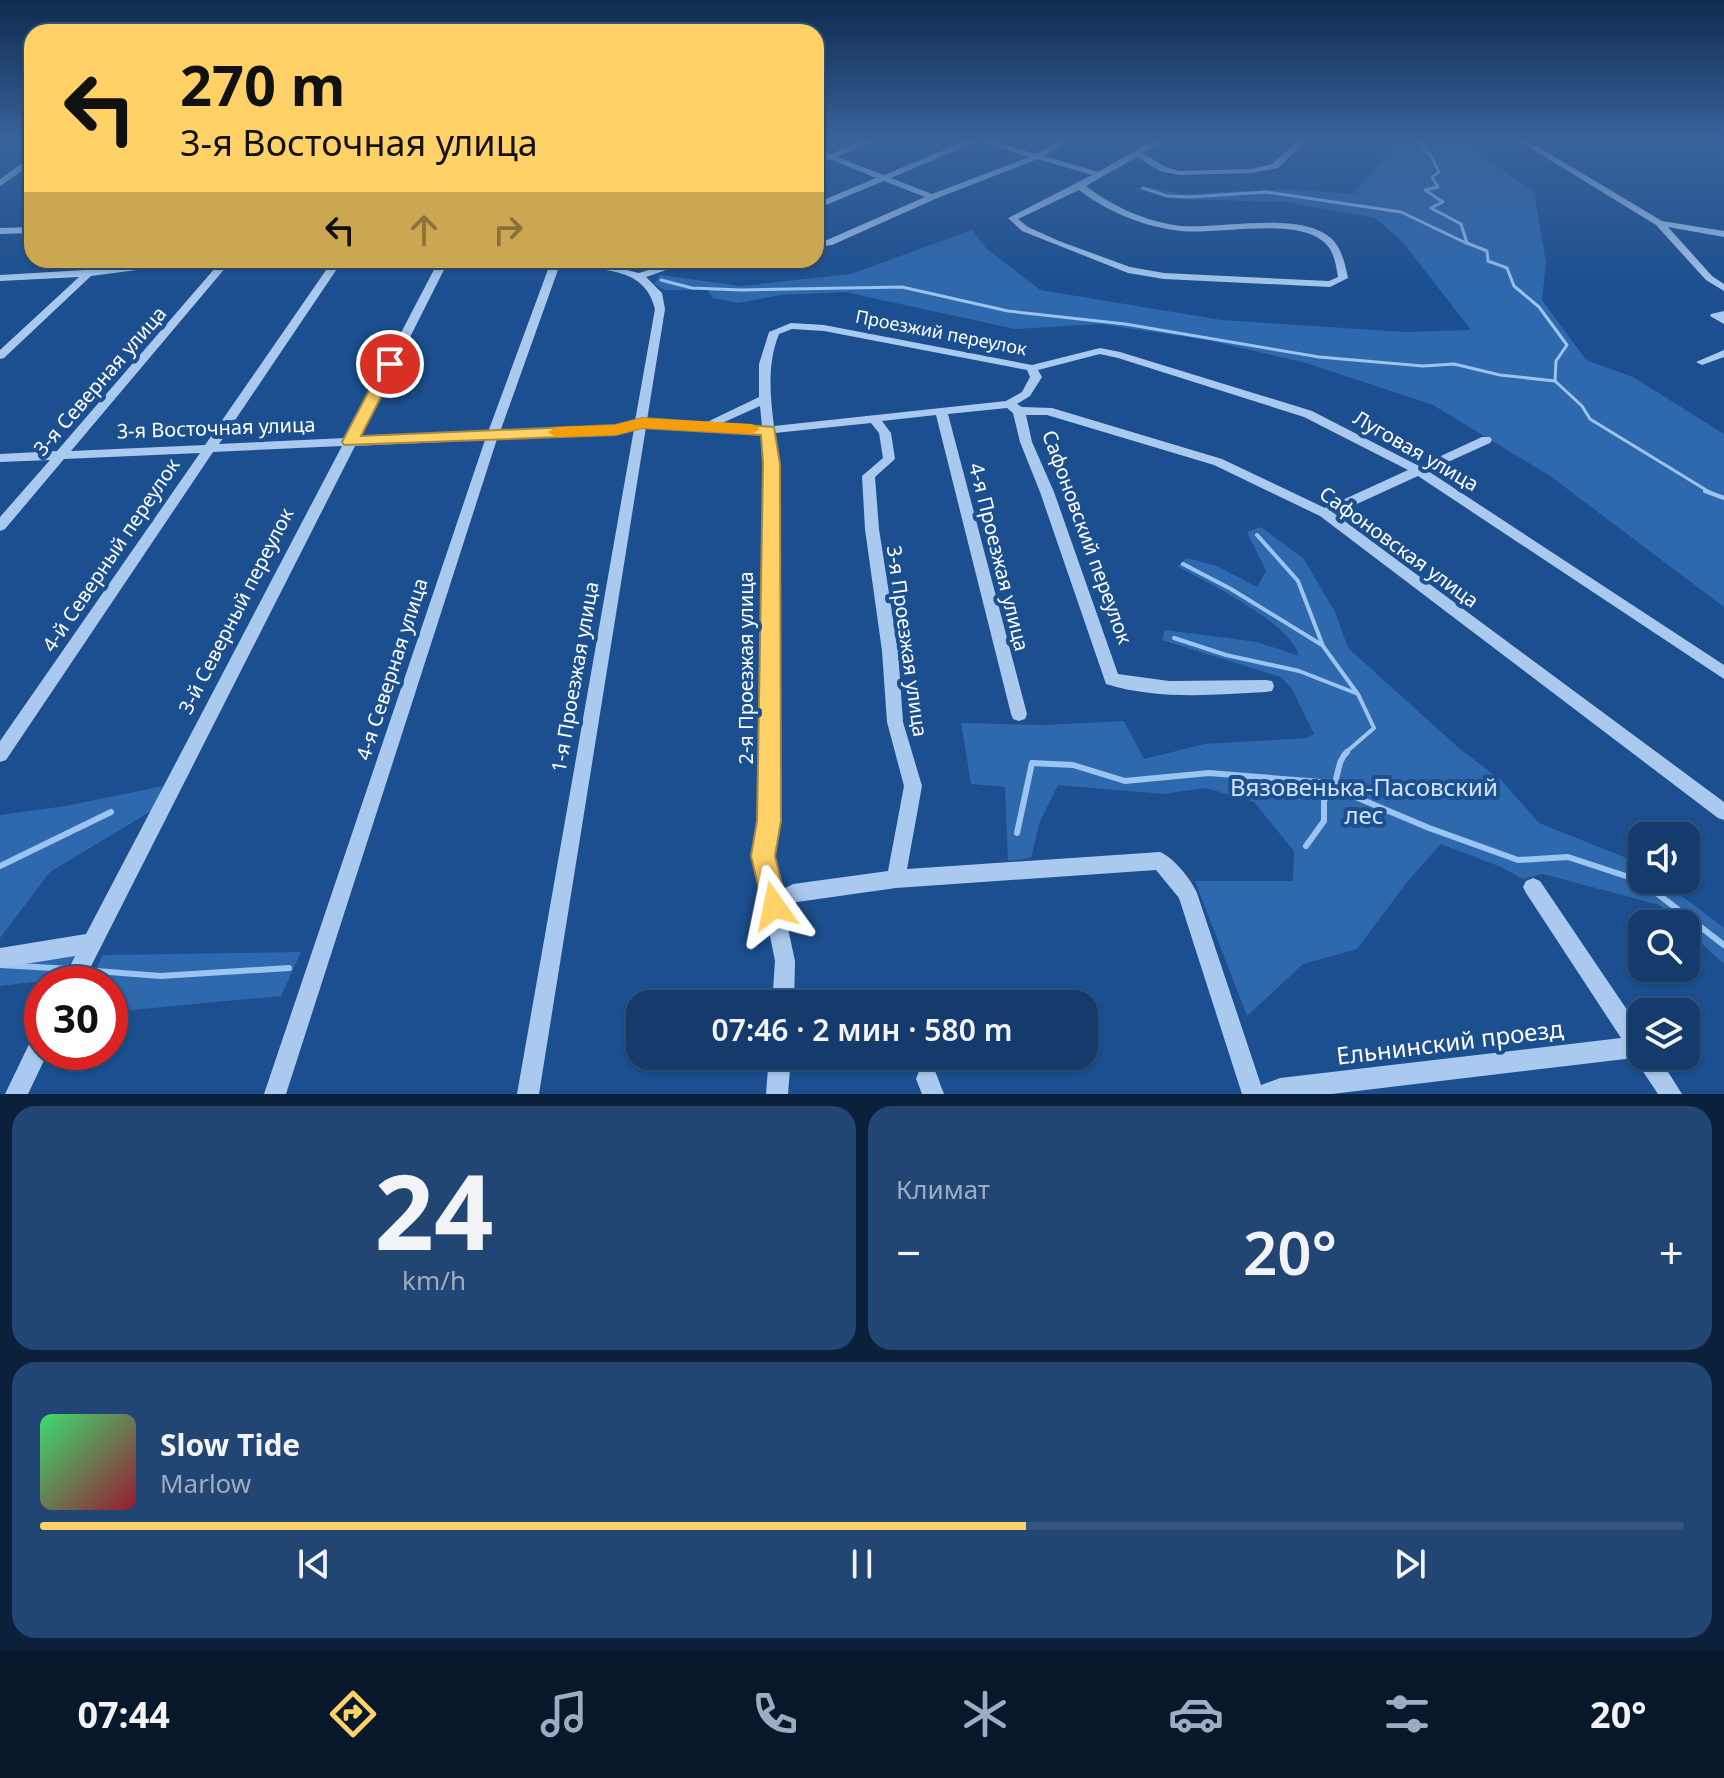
<!DOCTYPE html>
<html lang="ru">
<head>
<meta charset="utf-8">
<style>
	body { margin:0; font-family:"Noto Sans",sans-serif; background:#214673; color:#f1f3f6; height:100vh; display:flex; flex-direction:column; font-size:30px; white-space:nowrap }
	* { box-sizing:border-box; margin:0 }
	p { font-size:26px; color:#9dadc1 }
	.icon { flex:none; width:44px; height:44px; fill:none; stroke:currentColor; stroke-width:2; stroke-linecap:round; stroke-linejoin:round }
	.map { position:relative; height:1094px; overflow:hidden }
	.panel { display:flex; flex-direction:column; gap:12px; padding:12px; background:#0b203b; flex:1 }
	.panel>* { flex:none }
	.hud { position:absolute; left:24px; top:24px; width:800px; height:244px; border-radius:24px; box-shadow:0 2px 6px #0004,0 0 0 2px #33557e; background:#ffd166; color:#111; overflow:hidden }
	.fabs { position:absolute; left:1628px; top:822px; display:grid; gap:16px }
	.fabs a { display:grid; place-items:center; width:72px; height:72px; border-radius:16px; background:#143b6b; box-shadow:0 2px 6px #0004,0 0 0 2px #33557e; font-size:40px }
	.speed { position:absolute; left:24px; top:966px; display:flex; gap:16px; font-size:40px; font-weight:700; text-align:center }
	.speed>* { display:grid; place-content:center; width:104px; height:104px; border-radius:50%; background:#143b6b; box-shadow:0 2px 6px #0004,0 0 0 2px #33557e; line-height:1 }
	.speed .limit { border:12px solid #d22; background:#fff; color:#111 }
	.pin { position:absolute; display:grid; place-items:center; width:68px; height:68px; color:#fff; margin:-34px; border:4px solid #fff; border-radius:50%; box-shadow:0 2px 8px #0007 }
	.me { position:absolute; width:88px; margin:-44px; rotate:348deg; stroke-linejoin:round; filter:drop-shadow(0 0 6px #0008) }
	.turn { display:flex; align-items:center; gap:28px; height:168px; padding:0 24px; font-size:36px }
	.turn .icon { width:104px; height:104px; stroke-width:2.5 }
	.turn b { display:block; font-size:56px; line-height:68px }
	.lanes { display:flex; align-items:center; height:76px; padding:0 24px; background:#0003; justify-content:center; gap:40px; direction:ltr }
	.lanes .off { opacity:.35 }
	.big { font-size:60px; font-weight:600; line-height:1.1 }
	.panel .card { flex:1; display:flex; flex-direction:column; justify-content:center; gap:12px; min-width:0; padding:0 28px; border-radius:24px; background:#214673 }
	.panel .dial { align-items:center; gap:0 }
	.dial b { font-size:104px; line-height:1 }
	.song { display:flex; align-items:center; gap:24px }
	.cover { width:96px; height:96px; border-radius:12px; background:linear-gradient(135deg,hsl(140 70% 55%),hsl(350 70% 35%)) }
	.played { height:8px; border-radius:4px; background:linear-gradient(90deg,#ffd166 60%,#33557e 60%) }
	.keys { display:flex; justify-content:space-around; direction:ltr }
	.heat { display:flex; justify-content:space-between; align-items:center; font-size:44px; direction:ltr }
	.panel .tiles { flex:1; display:grid; gap:12px; grid-template-columns:1fr 1fr }
	.card:last-child { grid-column:span 2 }
	.trip { position:absolute; left:626px; top:990px; width:472px; height:80px; border-radius:24px; background:#143b6b; box-shadow:0 2px 6px #0004,0 0 0 2px #33557e; font-weight:600; line-height:80px; text-align:center }
	.menu { display:flex; height:128px; justify-content:space-around; align-items:center; background:#08182b; color:#9dadc1 }
	.menu .icon { width:56px; height:56px }
	.menu .selected { color:#ffd166 }
	.menu b { font-size:36px; color:#f1f3f6 }
	.map>svg:first-child { display:block }
	.green { fill:#2e69ad }
	.lines { fill:none; stroke-linecap:round; stroke-linejoin:round }
	.stream-far2 { stroke:#9cc4f0; stroke-width:3 }
	.stream-far1 { stroke:#9cc4f0; stroke-width:4 }
	.stream { stroke:#9cc4f0; stroke-width:6 }
	.minor { fill:#a9c9ee; fill-rule:evenodd }
	.route { fill:#ffd166; stroke:#a68842; stroke-width:2 }
	.slow { fill:#f59e0b }
	.labels { text-anchor:middle; stroke-width:8; stroke-linejoin:round; paint-order:stroke }
	.far-street-label { font-size:18px; fill:#fff; stroke:#1b4f8f }
	.street-label { font-size:20px; fill:#fff; stroke:#1b4f8f }
	.near-park-label { font-size:24px; fill:#cfe3fa; stroke:#1b4f8f }
	.near-street-label { font-size:24px; fill:#fff; stroke:#1b4f8f }
</style>
</head>
<body>
<div class="map">
<svg width="1724" height="1094" viewBox="0 0 1724 1094">
	<rect width="100%" height="100%" fill="#1b4f8f"/>
	<!-- green -->
	<g class="green">
		<polygon points="1377,139 1459,139 1534,192 1546,262 1542,300 1586,360 1633,377 1724,434 1724,607 1550,476 1433,405 1306,363 1207,340 1100,324 1015,329 845,292 781,295 738,303 713,298 707,290 665,290 654,284 660,275 741,286 851,274 972,230 986,248 1040,290 1222,320 1406,332 1471,330 1401,240 1375,218 1285,202 1177,199 1134,189 1145,186 1182,194 1284,189 1353,194 1391,149"/>
		<path d="M 1261,527 L 1304,559 L 1335,612 L 1348,648 L 1460,749 L 1501,780 L 1539,823 L 1639,863 L 1642,866 L 1642,880 L 1661,880 L 1724,928 L 1724,964 L 1686,929 L 1686,924 L 1681,924 L 1660,905 L 1543,874 L 1523,879 L 1501,867 L 1441,844 L 1408,881 L 1357,949 L 1303,964 L 1247,1016 L 1195,881 L 1293,881 L 1294,851 L 1254,802 L 1206,788 L 1163,794 L 1058,785 L 1040,821 L 1031,858 L 1008,861 L 1005,787 L 971,784 L 961,723 L 1043,725 L 1124,721 L 1144,759 L 1205,744 L 1306,738 L 1314,734 L 1292,689 L 1281,677 L 1162,640 L 1165,630 L 1257,642 L 1299,656 C 1291,623 1208,583 1177,566 L 1187,558 L 1217,566 L 1257,587 L 1266,571 L 1247,532 Z"/>
		<polygon points="163,786 153,810 50,872 0,938 0,815 66,806"/>
		<polygon points="78,951 60,979 0,986 0,969 13,961"/>
		<polygon points="301,952 281,996 110,1012 110,984 89,984 103,955"/>
	</g>
	<g class="lines">
		<!-- stream-far2 -->
		<g class="stream-far2">
			<polyline points="11,139 13,143"/>
			<polyline points="1415,139 1430,154 1439,172 1432,177 1438,187 1425,190 1443,202 1431,208 1461,224 1467,243 1487,251 1488,261 1507,268 1514,286 1539,307 1567,345 1556,361 1555,381 1582,406 1590,419 1711,493"/>
			<polyline points="1143,188 1167,196 1190,197 1266,192 1401,212 1466,243"/>
			<polyline points="661,280 692,288 741,290 902,287 1008,311 1125,324 1319,357 1423,366 1454,364 1500,375 1555,381"/>
		</g>
		<!-- stream-far1 -->
		<g class="stream-far1">
			<polyline points="1705,491 1724,498"/>
			<polyline points="1257,535 1298,581 1323,646 1357,693"/>
			<polyline points="1183,564 1231,589 1322,645"/>
			<polyline points="1174,638 1226,655 1299,671 1358,694 1374,728 1344,754"/>
		</g>
		<!-- stream -->
		<g class="stream">
			<polyline points="1017,833 1032,763 1073,765 1125,781 1209,773 1320,782 1429,828 1518,860 1568,857 1641,881 1724,945"/>
			<path d="M 1306,846 L 1324,821 L 1324,800 C 1342,782 1334,764 1347,752"/>
			<polyline points="0,866 111,812"/>
			<polyline points="0,965 71,969"/>
			<polyline points="84,970 160,976 289,968"/>
		</g>
		<!-- minor -->
		<g class="minor">
			<path d="M 868,139 L 879,139 L 837,157 L 884,175 L 970,139 L 987,139 L 1036,154 L 1062,139 L 1071,139 L 1044,156 L 1098,172 L 1156,139 L 1165,139 L 1142,153 L 1166,167 L 1179,171 L 1251,169 L 1272,164 L 1300,139 L 1308,139 L 1278,168 L 1251,173 L 1179,175 L 1160,171 L 1137,157 L 1086,186 C 1113,207 1147,222 1181,226 C 1220,229 1302,210 1332,239 C 1342,249 1345,264 1348,278 L 1330,287 L 1164,279 L 1128,273 L 1022,231 L 1008,218 L 1092,175 L 1038,159 L 935,199 L 832,245 L 816,247 L 816,241 L 827,240 L 925,197 L 884,181 L 816,209 L 816,203 L 876,178 L 830,159 L 816,164 L 816,159 L 823,157 L 816,154 L 816,149 L 830,154 ZM 978,141 L 1029,157 L 932,194 L 891,178 ZM 1079,190 C 1108,212 1144,227 1181,231 C 1217,235 1298,216 1325,243 C 1334,251 1336,265 1338,277 L 1329,281 L 1164,273 L 1130,267 L 1059,241 L 1028,227 L 1018,219 Z"/>
			<polygon points="1516,139 1525,139 1662,221 1724,231 1724,237 1668,227 1712,276 1724,284 1724,291 1706,280 1656,225"/>
			<polygon points="29,158 32,158 32,164 0,186 0,179"/>
			<polygon points="32,227 32,233 0,234 0,228"/>
			<polygon points="96,260 107,260 98,269 168,260 196,260 191,263 91,276 4,358 0,359 0,350 79,277 0,281 0,275 85,270"/>
			<path d="M 222,260 L 232,260 L 71,451 L 205,445 L 333,260 L 343,260 L 219,444 L 346,438 L 439,260 L 449,260 L 359,438 L 488,432 L 550,264 L 548,260 L 602,264 L 639,273 L 680,260 L 695,260 L 646,277 L 662,293 L 665,309 L 647,420 L 705,423 L 759,397 L 759,364 L 769,332 L 791,323 L 824,325 L 1032,365 L 1100,348 L 1120,352 L 1312,411 L 1419,466 L 1482,437 L 1490,437 L 1492,440 L 1490,443 L 1428,471 L 1724,665 L 1724,679 L 1418,476 L 1335,514 L 1724,802 L 1724,820 L 1718,818 L 1320,516 L 1214,465 L 1047,415 L 1026,415 L 1032,442 L 1054,492 L 1118,674 L 1169,681 L 1266,680 L 1272,681 L 1274,686 L 1272,691 L 1266,692 C 1213,695 1157,700 1106,684 L 1040,492 L 1020,442 L 1013,413 L 1007,408 L 948,414 L 1027,714 L 1025,719 L 1019,721 L 1013,719 L 1011,714 L 936,415 L 882,421 L 891,433 L 895,459 L 875,477 L 879,529 L 898,651 L 903,722 L 922,786 L 907,869 L 1160,852 C 1174,858 1191,879 1197,893 L 1261,1085 L 1280,1078 L 1621,1038 L 1526,893 L 1523,887 L 1526,881 L 1533,878 L 1540,881 L 1642,1032 L 1642,1056 L 1658,1056 L 1682,1094 L 1658,1094 L 1634,1058 L 1332,1094 L 1242,1094 L 1179,898 L 1156,870 L 896,888 L 797,902 L 784,910 L 795,961 L 794,1004 L 772,1004 L 775,961 L 754,856 L 760,821 L 766,554 L 766,465 L 763,433 L 646,427 L 539,1094 L 517,1094 L 634,429 L 616,434 L 497,439 L 286,1094 L 264,1094 L 485,440 L 355,446 L 82,984 L 61,984 L 75,956 L 0,968 L 0,948 L 86,934 L 342,446 L 213,452 L 6,760 L 0,762 L 0,741 L 200,453 L 64,459 L 5,529 L 0,531 L 0,517 L 50,460 L 0,462 L 0,454 L 57,451 ZM 559,267 C 596,270 645,264 655,309 L 635,421 L 616,426 L 500,432 ZM 792,329 L 824,331 L 1027,370 L 1030,377 L 1022,392 L 1006,401 L 774,426 C 770,394 767,364 779,334 ZM 1100,354 L 1118,358 L 1304,417 L 1408,470 L 1325,508 L 1222,459 L 1052,408 L 1022,407 L 1017,404 L 1030,396 L 1042,377 L 1038,370 ZM 760,406 L 762,426 L 720,424 ZM 871,423 L 879,433 L 883,458 L 862,476 L 865,529 L 882,651 L 887,722 L 904,786 L 888,871 L 793,884 L 780,891 L 772,856 L 778,821 L 780,554 L 778,465 L 775,433 Z"/>
			<polygon points="1724,311 1724,324 1710,316 1711,314"/>
			<polygon points="1724,350 1724,357 1702,365 1696,362"/>
			<polygon points="42,1031 42,1052 48,1052 28,1094 5,1094 34,1034"/>
			<polygon points="769,1056 791,1056 788,1094 766,1094"/>
			<polygon points="927,1068 935,1071 944,1094 922,1094 916,1079 919,1071"/>
		</g>
	</g>
	<!-- sky -->
	<linearGradient id="sky" x2="0" y2="1"><stop stop-color="#0f2b4f"/><stop offset="0.48" stop-color="#39639b"/><stop offset="1" stop-color="#39639b" stop-opacity="0"/></linearGradient>
	<rect width="1724" height="292" fill="url(#sky)"/>
	<!-- route -->
	<polygon class="route" points="390,359 398,364 361,436 615,425 642,418 774,427 780,464 781,821 775,856 787,906 783,915 774,919 765,915 751,856 757,821 763,464 761,435 642,428 616,435 344,445 342,442 383,364"/>
	<!-- slow -->
	<polygon class="slow" points="642,418 752,424 760,429 752,434 642,428 616,435 556,437 548,432 556,427 615,425"/>
	<g class="labels">
		<!-- far-street labels -->
		<g class="far-street-label">
			<text transform="translate(941 333) rotate(11)" y="6">Проезжий переулок</text>
		</g>
		<!-- street labels -->
		<g class="street-label">
			<text transform="translate(100 381) rotate(-49)" y="7">3-я Северная улица</text>
			<text transform="translate(216 428) rotate(-2)" y="7">3-я Восточная улица</text>
			<text transform="translate(1416 451) rotate(30)" y="7">Луговая улица</text>
			<text transform="translate(1087 537) rotate(70)" y="7">Сафоновский переулок</text>
			<text transform="translate(1399 547) rotate(36)" y="7">Сафоновская улица</text>
			<text transform="translate(111 555) rotate(-56)" y="7">4-й Северный переулок</text>
			<text transform="translate(999 557) rotate(76)" y="7">4-я Проезжая улица</text>
			<text transform="translate(236 611) rotate(-63)" y="7">3-й Северный переулок</text>
			<text transform="translate(907 641) rotate(82)" y="7">3-я Проезжая улица</text>
			<text transform="translate(746 668) rotate(-90)" y="7">2-я Проезжая улица</text>
			<text transform="translate(392 669) rotate(-72)" y="7">4-я Северная улица</text>
			<text transform="translate(575 677) rotate(-80)" y="7">1-я Проезжая улица</text>
		</g>
		<!-- near-park labels -->
		<g class="near-park-label">
			<text x="1364" y="796">Вязовенька-Пасовский<tspan x="1364" dy="28">лес</tspan></text>
		</g>
		<!-- near-street labels -->
		<g class="near-street-label">
			<text transform="translate(1450 1043) rotate(-7)" y="8">Ельнинский проезд</text>
		</g>
	</g>
</svg>
<div class="fabs">
<a><svg class="icon" aria-label="sound" viewBox="0 0 24 24"><path d="M4 9h4l5-4v14l-5-4H4zM17 9q2 3 0 6"/></svg></a>
<a><svg class="icon" aria-label="search" viewBox="0 0 24 24"><circle cx="10" cy="10" r="6"/><path d="M15 15l6 6"/></svg></a>
<a><svg class="icon" aria-label="layers" viewBox="0 0 24 24"><path d="M12 4l9 5-9 5-9-5zM3 14l9 5 9-5"/></svg></a>
</div>
<div class="speed"><div class="limit">30</div></div>
<div class="pin" style="left:390px;top:364px;background:#d93025"><svg class="icon" aria-label="arrive" viewBox="0 0 24 24"><path d="M6 21V4h12l-3 4 3 4H6"/></svg></div>
<svg class="me" style="left:774px;top:906px" viewBox="-20 -20 40 40"><path d="M0-17L14 15 0 8-14 15z" fill="#ffd166" stroke="#fff" stroke-width="4"/></svg>
<div class="trip">07:46 · 2 мин · 580 m</div>
<div class="hud">
<div class="turn"><svg class="icon" aria-label="left" viewBox="0 0 24 24"><path d="M17 20v-9H6M10 6l-5 5 5 5"/></svg><div><b>270 m</b>3-я Восточная улица</div></div>
<div class="lanes"><svg class="icon" aria-label="left" viewBox="0 0 24 24"><path d="M17 20v-9H6M10 6l-5 5 5 5"/></svg><svg class="icon off" aria-label="ahead" viewBox="0 0 24 24"><path d="M12 20V5M6 11l6-6 6 6"/></svg><svg class="icon off" aria-label="right" viewBox="0 0 24 24"><path d="M7 20v-9h11M14 6l5 5-5 5"/></svg></div>
</div>
</div>
<section class="panel">
<div class="tiles">
<div class="card dial"><b>24</b><p>km/h</p></div>
<div class="card"><p>Климат</p>
<div class="heat"><a>−</a><b class="big">20°</b><a>+</a></div>
</div>
<div class="card">
<div class="song"><i class="cover"></i><div><b>Slow Tide</b><p>Marlow</p></div></div>
<div class="played"></div>
<div class="keys"><svg class="icon" aria-label="previous" viewBox="0 0 24 24"><path d="M18 5L8 12l10 7zM5 5v14"/></svg><svg class="icon" aria-label="pause" viewBox="0 0 24 24"><path d="M8 5v14M16 5v14"/></svg><svg class="icon" aria-label="next" viewBox="0 0 24 24"><path d="M6 5l10 7-10 7zM19 5v14"/></svg></div>
</div>
</div>
</section>
<nav class="menu">
<b>07:44</b>
<svg class="icon selected" aria-label="directions" viewBox="0 0 24 24"><path d="M12 3l9 9-9 9-9-9zM9 14v-3h6M13 9l2 2-2 2"/></svg>
<svg class="icon" aria-label="music" viewBox="0 0 24 24"><path d="M9 18V5l10-2v13"/><circle cx="6" cy="18" r="3"/><circle cx="16" cy="16" r="3"/></svg>
<svg class="icon" aria-label="phone" viewBox="0 0 24 24"><path d="M5 4h4l2 5-3 2q2 4 5 5l2-3 5 2v4C11 20 4 13 5 4z"/></svg>
<svg class="icon" aria-label="climate" viewBox="0 0 24 24"><path d="M12 3v18M4 7l16 10M4 17L20 7"/></svg>
<svg class="icon" aria-label="car" viewBox="0 0 24 24"><path d="M5 17H2v-5l4-1 3-4h7l3 4 3 1v5h-3M9 17h6M6 11h13"/><circle cx="7" cy="17" r="2"/><circle cx="17" cy="17" r="2"/></svg>
<svg class="icon" aria-label="filters" viewBox="0 0 24 24"><path d="M4 7h16M4 17h16"/><circle cx="9" cy="7" r="2"/><circle cx="15" cy="17" r="2"/></svg>
<b>20°</b>
</nav>
</body>
</html>
